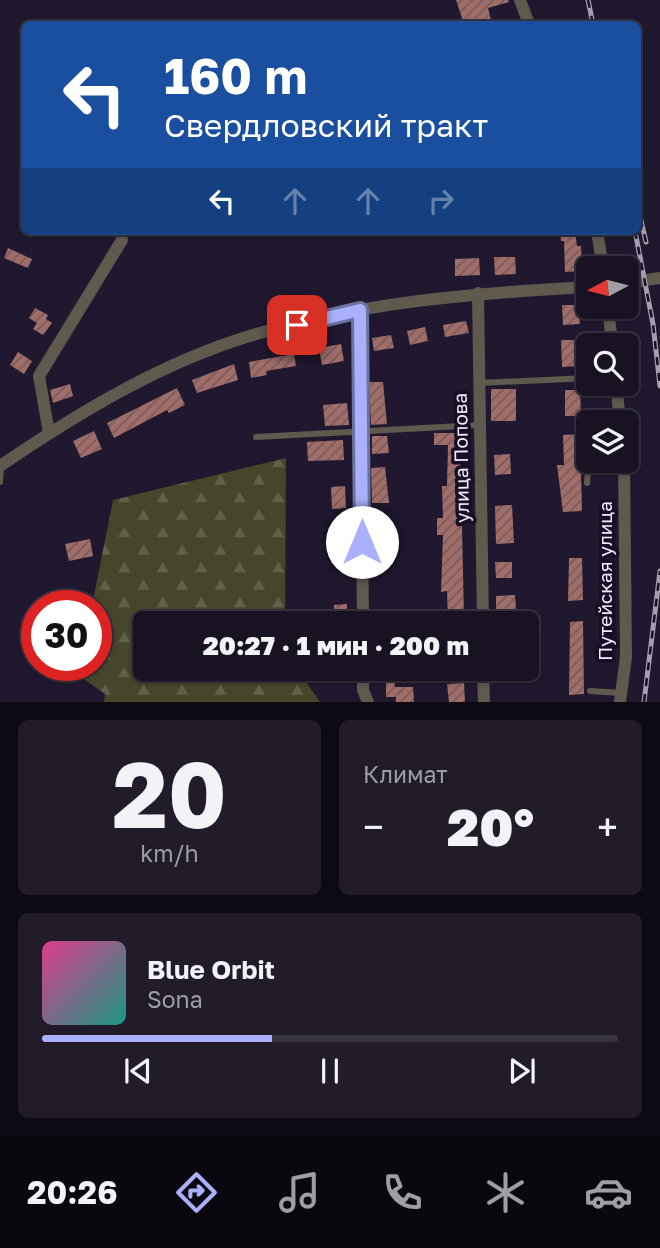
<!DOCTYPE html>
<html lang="ru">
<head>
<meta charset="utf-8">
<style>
	body { margin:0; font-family:"Golos Text",sans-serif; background:#211b2a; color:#f1f3f6; height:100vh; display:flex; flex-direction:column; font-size:26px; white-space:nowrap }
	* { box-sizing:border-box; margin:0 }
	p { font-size:23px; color:#9f9ea5 }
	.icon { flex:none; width:38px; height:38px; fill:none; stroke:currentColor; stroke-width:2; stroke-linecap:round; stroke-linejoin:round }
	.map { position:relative; height:702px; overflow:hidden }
	.sheet { display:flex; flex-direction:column; gap:18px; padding:18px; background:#0d0a13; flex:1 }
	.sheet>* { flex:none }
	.hud { position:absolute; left:21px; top:21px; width:620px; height:214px; border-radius:10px; box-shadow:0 2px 5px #0004,0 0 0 2px #363240; background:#1a4fa0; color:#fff; overflow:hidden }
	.needle { width:46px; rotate:263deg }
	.buttons { position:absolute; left:576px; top:256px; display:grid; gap:14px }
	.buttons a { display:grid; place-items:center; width:63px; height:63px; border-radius:10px; background:#181222; box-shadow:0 2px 5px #0004,0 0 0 2px #363240; font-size:35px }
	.speed { position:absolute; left:21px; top:590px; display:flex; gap:14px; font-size:35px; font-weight:700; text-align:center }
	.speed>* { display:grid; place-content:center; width:91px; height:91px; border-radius:50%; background:#181222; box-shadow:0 2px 5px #0004,0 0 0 2px #363240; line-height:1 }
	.speed .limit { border:10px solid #d22; background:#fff; color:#111 }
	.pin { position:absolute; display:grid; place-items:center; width:60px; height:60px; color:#fff; margin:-30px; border-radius:14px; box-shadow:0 4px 10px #0006 }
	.me { position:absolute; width:77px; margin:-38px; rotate:0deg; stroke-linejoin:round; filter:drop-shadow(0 0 5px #0008) }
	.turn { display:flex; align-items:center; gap:24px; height:147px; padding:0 28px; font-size:32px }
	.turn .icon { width:91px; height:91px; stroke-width:2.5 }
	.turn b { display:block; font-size:49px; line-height:60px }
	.lanes { display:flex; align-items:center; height:66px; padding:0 28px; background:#0003; justify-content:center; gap:35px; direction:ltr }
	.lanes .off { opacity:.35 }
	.big { font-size:52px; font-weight:800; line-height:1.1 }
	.sheet .card { flex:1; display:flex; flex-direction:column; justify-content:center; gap:10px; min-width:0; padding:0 24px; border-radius:10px; background:#211b2a }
	.sheet .dial { align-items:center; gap:0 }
	.dial b { font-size:91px; line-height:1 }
	.song { display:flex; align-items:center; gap:21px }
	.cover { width:84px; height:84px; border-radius:10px; background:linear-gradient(135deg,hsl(330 70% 55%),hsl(170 70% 35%)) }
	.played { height:7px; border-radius:4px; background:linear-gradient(90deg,#aab0fb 40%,#363240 40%) }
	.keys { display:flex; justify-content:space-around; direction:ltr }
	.heat { display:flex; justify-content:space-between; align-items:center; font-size:38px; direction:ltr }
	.sheet .tiles { flex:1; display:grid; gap:18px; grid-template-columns:1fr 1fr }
	.card:last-child { grid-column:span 2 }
	.trip { position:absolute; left:133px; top:611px; width:406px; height:70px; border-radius:10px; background:#181222; box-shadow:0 2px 5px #0004,0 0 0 2px #363240; font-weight:800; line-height:70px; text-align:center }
	.dock { display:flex; height:112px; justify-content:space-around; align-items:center; background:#0a070e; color:#9f9ea5 }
	.dock .icon { width:49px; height:49px }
	.dock .active { color:#aab0fb }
	.dock b { font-size:32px; color:#f1f3f6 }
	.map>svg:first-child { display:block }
	.forest { fill:url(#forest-firs) }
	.building { fill:url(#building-hatch) }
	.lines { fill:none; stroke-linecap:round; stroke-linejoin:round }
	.lane { stroke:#5f594e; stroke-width:6 }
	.street { stroke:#5f594e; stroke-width:12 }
	.rail-casing { stroke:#a59eb0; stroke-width:5 }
	.rail { stroke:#170f24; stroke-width:2.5; stroke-dasharray:8; stroke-linecap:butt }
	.route-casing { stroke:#6e72a3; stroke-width:18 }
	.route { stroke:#aab0fb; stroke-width:12 }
	.labels { text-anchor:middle; stroke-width:7; stroke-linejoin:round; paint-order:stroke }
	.street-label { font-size:19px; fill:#f1ecfb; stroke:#170f24 }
</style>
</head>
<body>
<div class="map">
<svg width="660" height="702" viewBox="0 0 660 702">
	<defs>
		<pattern id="forest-firs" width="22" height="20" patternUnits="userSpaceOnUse" patternTransform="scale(1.75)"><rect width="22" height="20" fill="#45462a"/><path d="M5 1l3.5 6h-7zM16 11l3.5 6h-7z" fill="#60614a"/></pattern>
		<pattern id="building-hatch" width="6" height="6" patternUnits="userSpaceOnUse" patternTransform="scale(1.75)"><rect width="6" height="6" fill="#a06d69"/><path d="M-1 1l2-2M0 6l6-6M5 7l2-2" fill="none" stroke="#785c5c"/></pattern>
	</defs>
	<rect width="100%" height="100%" fill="#20182e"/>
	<!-- forest -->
	<polygon class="forest" points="286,458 285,623 145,623 145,668 297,669 320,702 104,702 105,694 78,675 80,665 96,665 96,606 92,605 113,500"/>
	<!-- building -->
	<g class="building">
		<polygon points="456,0 508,0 509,2 488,8 492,24 464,24"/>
		<polygon points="560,231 575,231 577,246 581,246 582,271 565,272 564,241 561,241"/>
		<polygon points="8,248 32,259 28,268 4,258"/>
		<polygon points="494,257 515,257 516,274 495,275"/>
		<polygon points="479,258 480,275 455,276 455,259"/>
		<polygon points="562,305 579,305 580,324 563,325"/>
		<polygon points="35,308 48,315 46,319 52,323 43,335 33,329 37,323 29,318"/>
		<polygon points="466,321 469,333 445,337 443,325"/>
		<polygon points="425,327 428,341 410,345 407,331"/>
		<polygon points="391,335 394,348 374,351 372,338"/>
		<polygon points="561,340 580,340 581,366 562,367"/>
		<polygon points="341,344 344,361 322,365 319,348"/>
		<polygon points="18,352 32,361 24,374 10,365"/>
		<polygon points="294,354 296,366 266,371 267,375 251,378 249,362"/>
		<polygon points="234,364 238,380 197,393 192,380"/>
		<polygon points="369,382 383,382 387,424 371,425"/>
		<polygon points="70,384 73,396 53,403 50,390"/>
		<polygon points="177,388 185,405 169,413 167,410 114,438 107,423"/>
		<rect x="491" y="389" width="25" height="32"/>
		<polygon points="565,390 580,390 581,416 565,416"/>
		<polygon points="347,403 349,425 325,426 323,405"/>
		<polygon points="94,431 102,449 81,458 73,441"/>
		<polygon points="434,433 460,433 464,619 448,619 447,591 441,592 443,535 437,535 437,518 443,518 442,486 447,486 448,445 434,445"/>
		<polygon points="580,434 582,511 563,512 557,465 564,465 563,435"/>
		<polygon points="372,436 387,436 389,453 372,454"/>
		<polygon points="343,440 344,460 308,461 307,442"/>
		<polygon points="510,454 511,474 495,475 494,455"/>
		<polygon points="385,467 389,503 372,503 371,468"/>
		<polygon points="345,486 346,508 332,509 331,487"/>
		<polygon points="512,505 514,543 496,544 495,506"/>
		<polygon points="381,518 381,527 393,526 394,536 389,536 390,558 372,559 371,519"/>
		<polygon points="332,536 347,536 347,560 333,560"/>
		<polygon points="90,539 93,556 69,561 65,544"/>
		<polygon points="569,558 582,558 583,600 568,601"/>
		<polygon points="495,562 512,562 512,578 496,578"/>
		<polygon points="515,595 516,609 504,609 505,623 496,623 496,596"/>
		<polygon points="347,604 347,623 319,623 319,612 334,611 334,605"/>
		<polygon points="583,621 584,694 569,695 570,622"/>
		<polygon points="377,668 393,668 395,687 413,687 414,702 396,702 396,697 386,697 386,677 378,678"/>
		<polygon points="464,683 465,702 449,702 447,684"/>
	</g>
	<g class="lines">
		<!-- lane -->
		<g class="lane">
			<polyline points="479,383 588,378"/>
			<polyline points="596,422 597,418 619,417"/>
			<polyline points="256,437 480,425"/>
			<polyline points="0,482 1,466"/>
			<polyline points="587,483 589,460"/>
			<polyline points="590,691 621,693"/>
		</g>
		<!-- street -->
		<g class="street">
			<polyline points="520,0 529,24"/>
			<polyline points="597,231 603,268"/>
			<polyline points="626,283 660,278"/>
			<polyline points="478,293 483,623"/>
			<polyline points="608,306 612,345"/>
			<polyline points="360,310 363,623"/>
			<polyline points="616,383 620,422"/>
			<polyline points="49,433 39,376 122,240"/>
			<path d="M 0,466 C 78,413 162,362 253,335 C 362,302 475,293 588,287"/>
			<polyline points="363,668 363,690 368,702"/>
			<polyline points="483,668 484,702"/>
			<polyline points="620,702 626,657 624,460"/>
		</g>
		<defs>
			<g id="rail">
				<polyline points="588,0 593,24"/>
				<polyline points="637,203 646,242"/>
				<polyline points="635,231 653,324 660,386"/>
				<polyline points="644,702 660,571"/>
			</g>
		</defs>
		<!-- rail casing -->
		<use href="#rail" class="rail-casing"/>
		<!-- rail -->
		<use href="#rail" class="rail"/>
	</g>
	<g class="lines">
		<defs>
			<polyline id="route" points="297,325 360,310 362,542"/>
		</defs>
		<!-- route casing -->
		<use href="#route" class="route-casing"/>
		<!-- route -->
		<use href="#route" class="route"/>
	</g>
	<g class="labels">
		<!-- street labels -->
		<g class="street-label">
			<text transform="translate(461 458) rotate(-91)" y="7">улица Попова</text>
			<text transform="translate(605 581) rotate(-90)" y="7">Путейская улица</text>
		</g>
	</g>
</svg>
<div class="buttons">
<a><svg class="needle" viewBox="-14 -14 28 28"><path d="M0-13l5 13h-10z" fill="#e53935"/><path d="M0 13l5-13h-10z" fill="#9f9ea5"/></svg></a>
<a><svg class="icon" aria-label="search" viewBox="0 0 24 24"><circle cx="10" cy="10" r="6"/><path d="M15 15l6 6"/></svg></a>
<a><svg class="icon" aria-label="layers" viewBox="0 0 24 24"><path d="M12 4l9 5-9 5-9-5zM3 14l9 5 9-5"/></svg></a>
</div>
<div class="speed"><div class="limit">30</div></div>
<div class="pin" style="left:297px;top:325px;background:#d93025"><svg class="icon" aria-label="arrive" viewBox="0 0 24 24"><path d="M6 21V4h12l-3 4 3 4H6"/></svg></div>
<svg class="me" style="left:362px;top:542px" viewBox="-20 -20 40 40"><circle r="19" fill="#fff"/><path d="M0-13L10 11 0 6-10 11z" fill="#aab0fb"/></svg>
<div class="trip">20:27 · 1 мин · 200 m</div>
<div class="hud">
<div class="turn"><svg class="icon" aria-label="left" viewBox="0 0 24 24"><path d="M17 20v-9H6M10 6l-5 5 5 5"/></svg><div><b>160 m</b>Свердловский тракт</div></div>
<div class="lanes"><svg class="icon" aria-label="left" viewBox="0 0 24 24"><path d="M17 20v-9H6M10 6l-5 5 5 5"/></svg><svg class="icon off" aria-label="ahead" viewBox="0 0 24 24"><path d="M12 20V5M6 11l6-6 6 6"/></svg><svg class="icon off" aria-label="ahead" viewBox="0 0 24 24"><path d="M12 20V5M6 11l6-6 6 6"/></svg><svg class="icon off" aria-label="right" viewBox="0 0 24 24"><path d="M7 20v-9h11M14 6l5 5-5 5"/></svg></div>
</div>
</div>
<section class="sheet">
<div class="tiles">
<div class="card dial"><b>20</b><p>km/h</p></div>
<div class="card"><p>Климат</p>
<div class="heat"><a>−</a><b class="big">20°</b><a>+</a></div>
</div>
<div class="card">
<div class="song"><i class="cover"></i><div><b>Blue Orbit</b><p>Sona</p></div></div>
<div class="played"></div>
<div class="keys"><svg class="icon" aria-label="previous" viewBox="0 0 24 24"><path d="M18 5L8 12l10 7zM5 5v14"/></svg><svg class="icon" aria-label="pause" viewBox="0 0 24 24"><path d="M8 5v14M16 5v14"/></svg><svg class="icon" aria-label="next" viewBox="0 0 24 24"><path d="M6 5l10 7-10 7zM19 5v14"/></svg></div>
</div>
</div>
</section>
<nav class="dock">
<b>20:26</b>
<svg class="icon active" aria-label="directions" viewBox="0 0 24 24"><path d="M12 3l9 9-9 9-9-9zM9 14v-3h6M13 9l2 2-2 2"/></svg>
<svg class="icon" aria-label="music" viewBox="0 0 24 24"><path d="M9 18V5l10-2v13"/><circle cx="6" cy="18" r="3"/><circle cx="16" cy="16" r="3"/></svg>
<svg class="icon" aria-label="phone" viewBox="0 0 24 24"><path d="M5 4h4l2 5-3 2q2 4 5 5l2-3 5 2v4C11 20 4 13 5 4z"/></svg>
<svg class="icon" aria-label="climate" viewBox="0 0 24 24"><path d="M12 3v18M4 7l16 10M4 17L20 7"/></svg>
<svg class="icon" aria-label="car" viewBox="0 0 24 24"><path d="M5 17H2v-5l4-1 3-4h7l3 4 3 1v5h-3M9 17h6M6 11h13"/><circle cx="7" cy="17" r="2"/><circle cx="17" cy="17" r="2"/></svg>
</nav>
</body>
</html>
